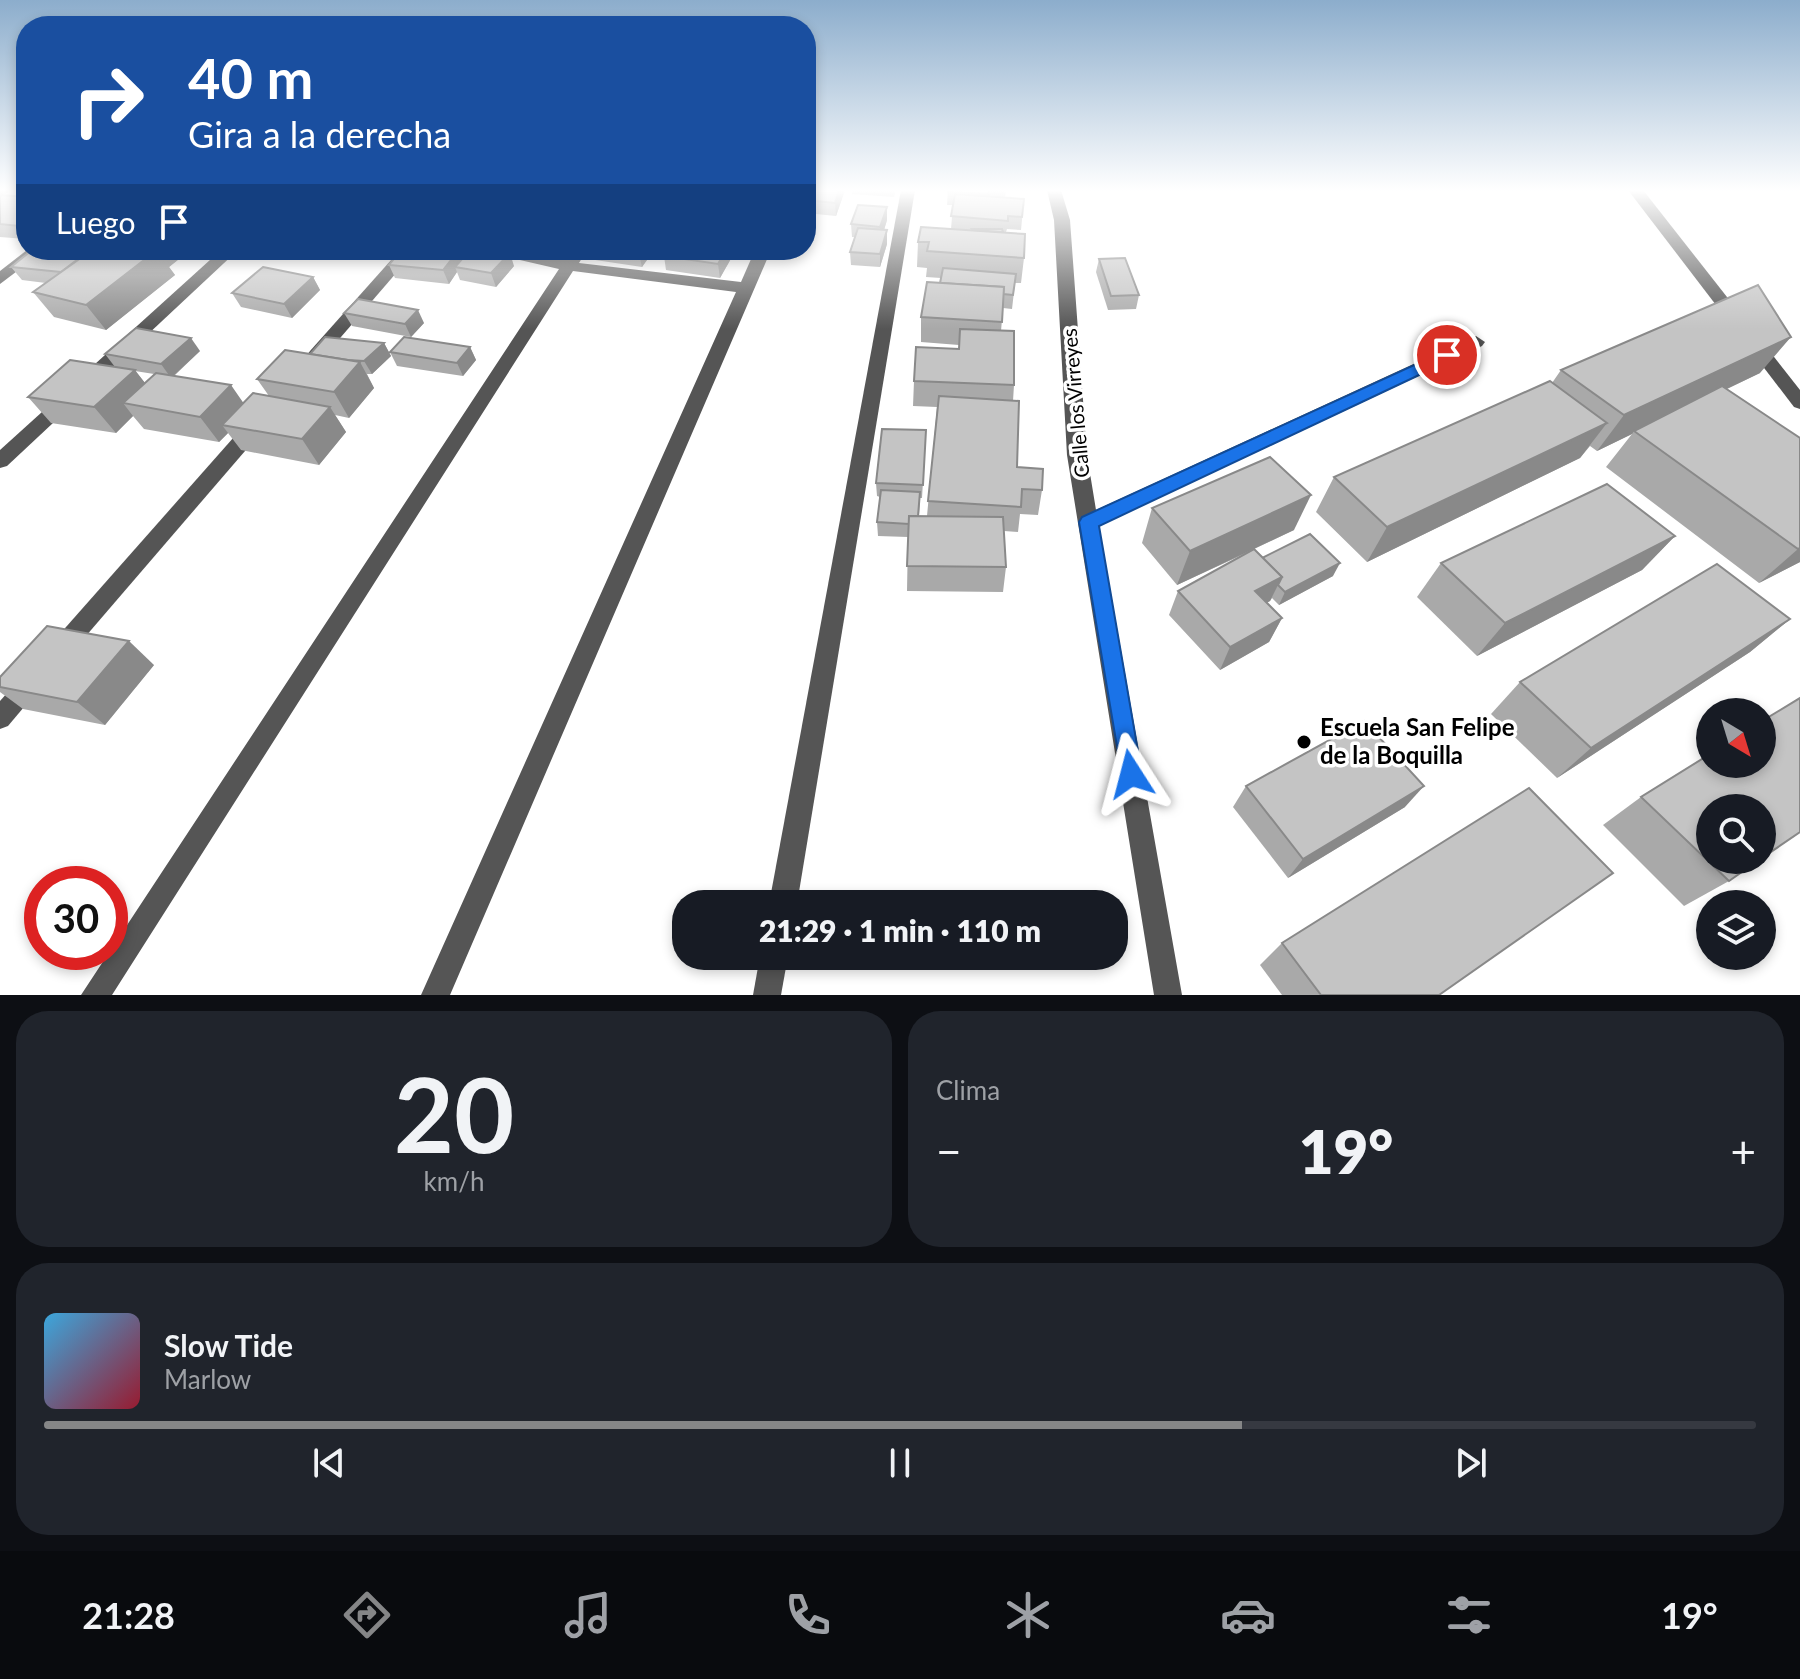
<!DOCTYPE html>
<html lang="es">
<head>
<meta charset="utf-8">
<style>
	body { margin:0; font-family:Lato,sans-serif; background:#20242c; color:#f1f3f6; height:100vh; display:flex; flex-direction:column; font-size:30px; white-space:nowrap }
	* { box-sizing:border-box; margin:0 }
	p { font-size:26px; color:#9ea1a6 }
	.icon { flex:none; width:44px; height:44px; fill:none; stroke:currentColor; stroke-width:2; stroke-linecap:round; stroke-linejoin:round }
	.map { position:relative; height:995px; overflow:hidden }
	.side { display:flex; flex-direction:column; gap:16px; padding:16px; background:#0d0f14; flex:1 }
	.side>* { flex:none }
	.banner { position:absolute; left:16px; top:16px; width:800px; height:244px; border-radius:32px; box-shadow:0 4px 12px #0003; background:#1a4fa0; color:#fff; overflow:hidden }
	.needle { width:52px; rotate:142deg }
	.fabs { position:absolute; left:1696px; top:698px; display:grid; gap:16px }
	.fabs a { display:grid; place-items:center; width:80px; height:80px; border-radius:50%; background:#171b24; box-shadow:0 4px 12px #0003; font-size:40px }
	.speed { position:absolute; left:24px; top:866px; display:flex; gap:16px; font-size:40px; font-weight:700; text-align:center }
	.speed>* { display:grid; place-content:center; width:104px; height:104px; border-radius:50%; background:#171b24; box-shadow:0 4px 12px #0003; line-height:1 }
	.speed .limit { border:12px solid #d22; background:#fff; color:#111 }
	.pin { position:absolute; display:grid; place-items:center; width:68px; height:68px; color:#fff; margin:-34px; border:4px solid #fff; border-radius:50%; box-shadow:0 2px 8px #0007 }
	.me { position:absolute; width:88px; margin:-44px; rotate:351deg; stroke-linejoin:round; filter:drop-shadow(0 0 6px #0008) }
	.turn { display:flex; align-items:center; gap:28px; height:168px; padding:0 40px; font-size:36px }
	.turn .icon { width:104px; height:104px; stroke-width:2.5 }
	.turn b { display:block; font-size:56px; line-height:68px }
	.then { display:flex; align-items:center; height:76px; padding:0 40px; background:#0003; gap:16px; font-size:30px }
	.big { font-size:60px; font-weight:800; line-height:1.1 }
	.side .tile { flex:1; display:flex; flex-direction:column; justify-content:center; gap:12px; min-width:0; padding:0 28px; border-radius:32px; background:#20242c }
	.side .dial { align-items:center; gap:0 }
	.dial b { font-size:104px; line-height:1 }
	.song { display:flex; align-items:center; gap:24px }
	.cover { width:96px; height:96px; border-radius:12px; background:linear-gradient(135deg,hsl(200 70% 55%),hsl(350 70% 35%)) }
	.played { height:8px; border-radius:4px; background:linear-gradient(90deg,#858687 70%,#363941 70%) }
	.keys { display:flex; justify-content:space-around; direction:ltr }
	.heat { display:flex; justify-content:space-between; align-items:center; font-size:44px; direction:ltr }
	.side .tiles { flex:1; display:grid; gap:16px; grid-template-columns:1fr 1fr }
	.tile:last-child { grid-column:span 2 }
	.trip { position:absolute; left:672px; top:890px; width:456px; height:80px; border-radius:32px; background:#171b24; box-shadow:0 4px 12px #0003; font-weight:800; line-height:80px; text-align:center }
	.dock { display:flex; height:128px; justify-content:space-around; align-items:center; background:#090b0e; color:#9ea1a6 }
	.dock .icon { width:56px; height:56px }
	.dock .current { color:#858687 }
	.dock b { font-size:36px; color:#f1f3f6 }
	.map>svg:first-child { display:block }
	.lines { fill:none; stroke-linecap:round; stroke-linejoin:round }
	.minor { fill:#555; fill-rule:evenodd }
	.wall { fill:#a9a9a9; fill-rule:evenodd }
	.shaded-wall { fill:#898989 }
	.building { fill:#c4c4c4; stroke:#898989; stroke-width:2 }
	.route { fill:#1a73e8; stroke:#114b97; stroke-width:2 }
	.poi-dot { fill:#000; stroke:#fff; stroke-width:3 }
	.labels { text-anchor:middle; stroke-width:7; stroke-linejoin:round; paint-order:stroke }
	.street-label { font-size:20px; fill:#000; stroke:#fff }
	.near-poi-label { font-size:24px; font-weight:bold; fill:#000; stroke:#fff; text-anchor:start }
</style>
</head>
<body>
<div class="map">
<svg width="1800" height="995" viewBox="0 0 1800 995">
	<rect width="100%" height="100%" fill="#fff"/>
	<g class="lines">
		<!-- minor -->
		<g class="minor">
			<polygon points="901,190 915,190 797,904 769,904"/>
			<polygon points="1047,190 1061,190 1070,220 1087,455 1096,510 1470,338 1476,336 1485,342 1482,346 1099,526 1182,995 1154,995 1067,455 1054,220"/>
			<polygon points="1628,190 1643,190 1800,390 1800,409 1794,407"/>
			<polygon points="27,250 45,250 0,284 0,271"/>
			<polygon points="221,250 238,250 7,466 0,468 0,450"/>
			<polygon points="400,250 416,250 322,359 310,359 307,355 310,351"/>
			<polygon points="488,250 517,250 564,260 571,250 587,250 579,263 741,282 755,250 771,250 450,995 421,995 736,292 573,271 112,995 81,995 559,269 490,253"/>
			<polygon points="256,418 263,420 265,425 263,430 67,658 59,661 51,658 48,651 51,644 249,420"/>
			<polygon points="32,671 40,674 44,681 40,688 8,726 0,729 0,701 24,674"/>
			<polygon points="760,956 788,956 781,995 753,995"/>
		</g>
	</g>
	<!-- wall -->
	<g class="wall">
		<polygon points="0,190 3,195 26,197 26,239 0,237"/>
		<polygon points="806,190 845,190 836,216 806,213"/>
		<polygon points="852,190 896,190 894,197 852,194"/>
		<polygon points="948,190 1006,190 1005,197 1024,199 1021,230 1007,229 1006,232 1024,258 1021,283 1015,283 1012,309 1003,308 1001,331 1014,385 1013,401 1017,467 1042,490 1038,515 1020,514 1018,532 1004,531 1006,567 1003,592 907,591 908,537 878,536 877,522 880,497 877,496 876,483 926,430 922,498 920,498 919,516 927,516 937,407 913,406 914,381 959,349 959,345 921,342 921,317 940,282 941,278 926,277 927,268 917,267 918,242 951,229 953,205 947,205"/>
		<polygon points="887,207 887,220 884,230 887,230 887,244 880,267 851,265 850,252 855,237 852,237 851,224"/>
		<polygon points="32,250 189,250 189,251 169,267 175,275 106,330 54,317 33,292 46,283 22,280 11,267"/>
		<polygon points="247,250 295,250 284,259"/>
		<polygon points="580,250 654,250 642,267 582,258"/>
		<polygon points="469,251 514,266 496,287 460,280 457,272 449,284 395,278 389,265"/>
		<polygon points="733,255 720,278 666,270 664,256"/>
		<polygon points="1099,259 1139,295 1136,309 1108,310 1096,272"/>
		<polygon points="313,277 320,290 292,318 241,307 232,293"/>
		<polygon points="344,313 424,323 411,337 352,326"/>
		<path d="M 384,343 L 391,356 L 372,374 L 367,374 L 374,388 L 349,418 L 335,415 L 346,432 L 319,465 L 241,450 L 228,433 L 219,442 L 144,429 L 133,416 L 116,433 L 51,423 L 28,397 L 115,367 L 105,354 L 200,351 L 174,376 L 244,403 L 269,396 L 257,379 L 310,354 ZM 135,371 L 154,374 L 145,383 Z"/>
		<polygon points="470,347 476,360 463,376 397,366 390,352"/>
		<polygon points="1561,370 1760,373 1727,389 1800,438 1800,562 1759,583 1606,467 1632,434 1597,451 1590,446 1580,458 1367,562 1316,512 1334,477 1552,383"/>
		<polygon points="1152,508 1294,530 1254,549 1262,558 1333,576 1279,605 1272,598 1270,601 1266,603 1282,618 1269,642 1220,670 1169,615 1178,591 1253,550 1177,585 1142,543"/>
		<polygon points="1675,536 1642,570 1477,656 1417,597 1441,563"/>
		<polygon points="1790,619 1750,652 1557,778 1491,714 1520,682"/>
		<polygon points="154,665 105,725 23,709 0,692 0,677"/>
		<polygon points="1246,786 1405,807 1288,878 1233,807"/>
		<polygon points="1641,797 1729,881 1684,906 1603,825"/>
		<polygon points="1282,943 1439,995 1282,995 1260,965"/>
	</g>
	<!-- shaded-wall -->
	<g class="shaded-wall">
		<polygon points="0,190 11,190 1,197"/>
		<polygon points="839,190 845,190 836,216 835,203"/>
		<polygon points="887,207 887,220 881,240 880,227"/>
		<polygon points="26,220 26,235 19,226"/>
		<polygon points="887,230 887,244 880,267 880,254"/>
		<polygon points="157,250 189,251 169,267 175,275 106,330 86,305"/>
		<polygon points="278,250 295,250 284,259"/>
		<polygon points="459,250 469,250 471,255 455,267 457,272 449,284 443,270"/>
		<polygon points="642,250 654,250 642,267 639,254"/>
		<polygon points="726,250 733,250 733,255 720,278 718,264"/>
		<polygon points="510,253 514,266 496,287 491,273"/>
		<polygon points="313,277 320,290 292,318 284,304"/>
		<polygon points="418,310 424,323 411,337 405,324"/>
		<polygon points="1791,337 1760,373 1636,432 1634,431 1632,434 1597,451 1624,415"/>
		<polygon points="191,338 200,351 171,378 161,364"/>
		<polygon points="384,343 391,356 372,374 364,361"/>
		<polygon points="470,347 476,360 463,376 457,363"/>
		<polygon points="360,362 374,388 349,418 334,392"/>
		<polygon points="135,370 155,396 123,403 133,416 116,433 94,407"/>
		<polygon points="231,385 249,411 222,425 228,433 219,442 200,417"/>
		<polygon points="330,407 346,432 319,465 302,439"/>
		<polygon points="1607,423 1580,458 1367,562 1387,527"/>
		<polygon points="1311,495 1294,530 1177,585 1190,551"/>
		<polygon points="1675,536 1642,570 1477,656 1505,623"/>
		<polygon points="1800,548 1800,562 1759,583 1798,549"/>
		<polygon points="1340,563 1333,576 1279,605 1285,592"/>
		<polygon points="1282,577 1270,601 1243,616 1255,591"/>
		<polygon points="1282,618 1269,642 1220,670 1230,647"/>
		<polygon points="1790,619 1750,652 1557,778 1591,748"/>
		<polygon points="129,641 154,665 105,725 77,702"/>
		<polygon points="1424,786 1405,807 1288,878 1303,859"/>
	</g>
	<!-- building -->
	<g class="building">
		<polygon points="806,190 839,190 835,203 806,200"/>
		<polygon points="948,190 989,190 989,194 948,192"/>
		<polygon points="955,194 1024,199 1022,217 1008,216 1008,221 951,216"/>
		<polygon points="2,195 26,197 26,220 19,226 0,224 0,196"/>
		<polygon points="858,205 887,207 880,227 851,224"/>
		<polygon points="921,227 1025,234 1024,258 927,251 929,242 918,242"/>
		<polygon points="858,228 887,230 880,254 850,252"/>
		<polygon points="972,229 1002,229 1003,232 973,230"/>
		<polygon points="32,250 55,250 86,253 61,272 11,267"/>
		<polygon points="92,250 157,250 86,305 33,292"/>
		<polygon points="401,250 459,250 443,270 389,265"/>
		<polygon points="470,250 492,250 510,253 491,273 455,267"/>
		<polygon points="613,250 642,250 639,254"/>
		<polygon points="668,250 726,250 718,264 664,256"/>
		<polygon points="1125,258 1139,295 1111,296 1099,259"/>
		<polygon points="263,267 313,277 284,304 232,293"/>
		<polygon points="943,268 1016,274 1013,295 1003,294 1004,287 940,283"/>
		<polygon points="927,282 1004,287 1002,322 921,317"/>
		<polygon points="1758,285 1791,337 1624,415 1561,370"/>
		<polygon points="358,299 418,310 405,324 344,313"/>
		<polygon points="136,328 191,338 161,364 105,354"/>
		<polygon points="960,329 1014,331 1014,385 914,381 916,347 959,349"/>
		<polygon points="325,337 384,343 364,361 348,360 310,354"/>
		<polygon points="404,337 470,347 457,363 390,352"/>
		<polygon points="285,350 360,362 334,392 257,379"/>
		<polygon points="70,360 135,370 94,407 28,397"/>
		<polygon points="156,373 231,385 200,417 123,403"/>
		<polygon points="1550,381 1607,423 1387,527 1334,477"/>
		<polygon points="1722,386 1800,438 1800,548 1798,549 1634,431"/>
		<polygon points="253,393 330,407 302,439 222,425"/>
		<polygon points="939,396 1019,401 1017,467 1043,469 1042,490 1022,489 1021,507 928,501"/>
		<polygon points="882,429 926,430 923,485 876,483"/>
		<polygon points="1270,457 1311,495 1190,551 1152,508"/>
		<polygon points="1607,484 1675,536 1505,623 1441,563"/>
		<polygon points="881,490 920,492 918,516 909,516 909,524 877,522"/>
		<polygon points="909,516 1003,517 1006,567 907,566"/>
		<polygon points="1310,534 1340,563 1285,592 1278,585 1282,577 1262,558"/>
		<polygon points="1254,549 1282,577 1255,591 1282,618 1230,647 1178,591"/>
		<polygon points="1717,564 1790,619 1591,748 1520,682"/>
		<polygon points="47,626 129,641 77,702 0,687 0,677"/>
		<polygon points="1800,698 1800,832 1762,858 1762,808 1710,808 1710,860 1759,860 1729,881 1641,797 1710,754 1710,764 1762,764 1762,721"/>
		<polygon points="1364,721 1424,786 1303,859 1246,786"/>
		<polygon points="1529,788 1613,873 1439,995 1321,995 1282,943"/>
	</g>
	<!-- sky -->
	<linearGradient id="sky" x2="0" y2="1"><stop stop-color="#8cadcc"/><stop offset="0.58" stop-color="#fff"/><stop offset="1" stop-color="#fff" stop-opacity="0"/></linearGradient>
	<rect width="1800" height="329" fill="url(#sky)"/>
	<!-- route -->
	<polygon class="route" points="1447,350 1453,351 1453,359 1099,526 1142,774 1139,782 1131,785 1123,782 1079,522 1082,517"/>
	<!-- markers -->
	<circle class="poi-dot" cx="1304" cy="742" r="8"/>
	<g class="labels">
		<!-- street labels -->
		<g class="street-label">
			<text transform="translate(1076 403) rotate(-95)" y="7">Calle los Virreyes</text>
		</g>
		<!-- near-poi labels -->
		<g class="near-poi-label">
			<text x="1320" y="736">Escuela San Felipe<tspan x="1320" dy="28">de la Boquilla</tspan></text>
		</g>
	</g>
</svg>
<div class="fabs">
<a><svg class="needle" viewBox="-14 -14 28 28"><path d="M0-13l5 13h-10z" fill="#e53935"/><path d="M0 13l5-13h-10z" fill="#9ea1a6"/></svg></a>
<a><svg class="icon" aria-label="search" viewBox="0 0 24 24"><circle cx="10" cy="10" r="6"/><path d="M15 15l6 6"/></svg></a>
<a><svg class="icon" aria-label="layers" viewBox="0 0 24 24"><path d="M12 4l9 5-9 5-9-5zM3 14l9 5 9-5"/></svg></a>
</div>
<div class="speed"><div class="limit">30</div></div>
<div class="pin" style="left:1447px;top:355px;background:#d93025"><svg class="icon" aria-label="arrive" viewBox="0 0 24 24"><path d="M6 21V4h12l-3 4 3 4H6"/></svg></div>
<svg class="me" style="left:1131px;top:774px" viewBox="-20 -20 40 40"><path d="M0-17L14 15 0 8-14 15z" fill="#1a73e8" stroke="#fff" stroke-width="4"/></svg>
<div class="trip">21:29 · 1 min · 110 m</div>
<div class="banner">
<div class="turn"><svg class="icon" aria-label="right" viewBox="0 0 24 24"><path d="M7 20v-9h11M14 6l5 5-5 5"/></svg><div><b>40 m</b>Gira a la derecha</div></div>
<div class="then">Luego<svg class="icon" aria-label="arrive" viewBox="0 0 24 24"><path d="M6 21V4h12l-3 4 3 4H6"/></svg></div>
</div>
</div>
<section class="side">
<div class="tiles">
<div class="tile dial"><b>20</b><p>km/h</p></div>
<div class="tile"><p>Clima</p>
<div class="heat"><a>−</a><b class="big">19°</b><a>+</a></div>
</div>
<div class="tile">
<div class="song"><i class="cover"></i><div><b>Slow Tide</b><p>Marlow</p></div></div>
<div class="played"></div>
<div class="keys"><svg class="icon" aria-label="previous" viewBox="0 0 24 24"><path d="M18 5L8 12l10 7zM5 5v14"/></svg><svg class="icon" aria-label="pause" viewBox="0 0 24 24"><path d="M8 5v14M16 5v14"/></svg><svg class="icon" aria-label="next" viewBox="0 0 24 24"><path d="M6 5l10 7-10 7zM19 5v14"/></svg></div>
</div>
</div>
</section>
<nav class="dock">
<b>21:28</b>
<svg class="icon current" aria-label="directions" viewBox="0 0 24 24"><path d="M12 3l9 9-9 9-9-9zM9 14v-3h6M13 9l2 2-2 2"/></svg>
<svg class="icon" aria-label="music" viewBox="0 0 24 24"><path d="M9 18V5l10-2v13"/><circle cx="6" cy="18" r="3"/><circle cx="16" cy="16" r="3"/></svg>
<svg class="icon" aria-label="phone" viewBox="0 0 24 24"><path d="M5 4h4l2 5-3 2q2 4 5 5l2-3 5 2v4C11 20 4 13 5 4z"/></svg>
<svg class="icon" aria-label="climate" viewBox="0 0 24 24"><path d="M12 3v18M4 7l16 10M4 17L20 7"/></svg>
<svg class="icon" aria-label="car" viewBox="0 0 24 24"><path d="M5 17H2v-5l4-1 3-4h7l3 4 3 1v5h-3M9 17h6M6 11h13"/><circle cx="7" cy="17" r="2"/><circle cx="17" cy="17" r="2"/></svg>
<svg class="icon" aria-label="filters" viewBox="0 0 24 24"><path d="M4 7h16M4 17h16"/><circle cx="9" cy="7" r="2"/><circle cx="15" cy="17" r="2"/></svg>
<b>19°</b>
</nav>
</body>
</html>
